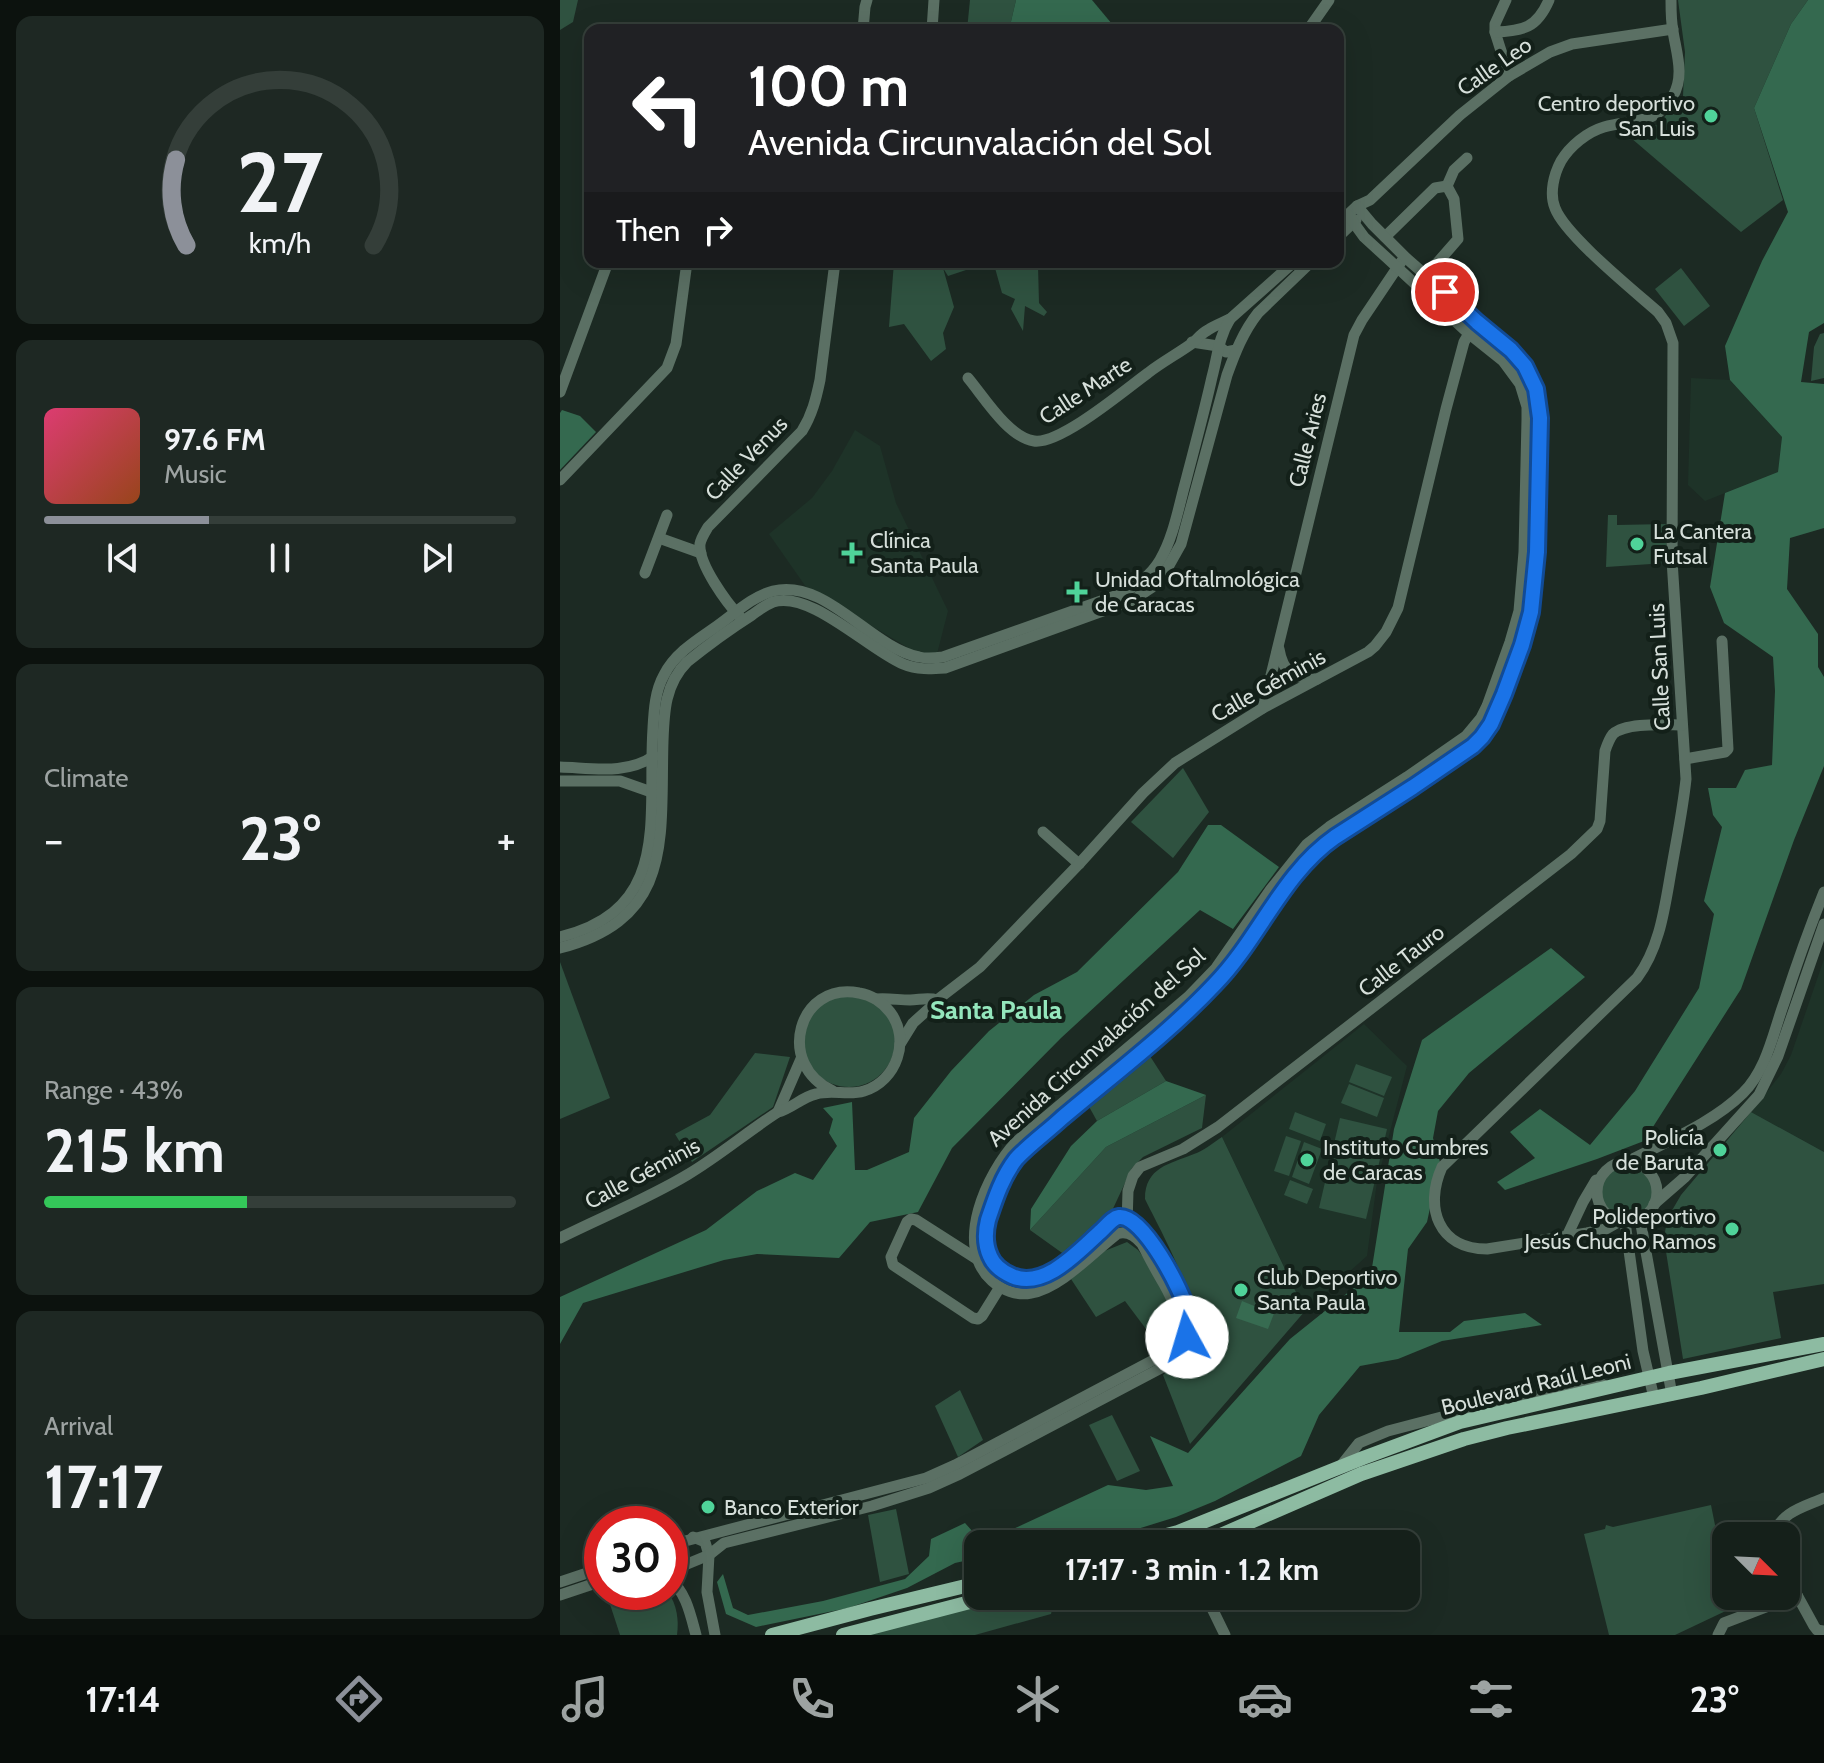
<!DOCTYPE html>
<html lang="en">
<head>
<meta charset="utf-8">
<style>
	body { margin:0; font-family:Cabin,sans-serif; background:#1e2823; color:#f1f3f6; height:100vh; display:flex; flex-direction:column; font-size:30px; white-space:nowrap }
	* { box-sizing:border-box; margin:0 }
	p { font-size:26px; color:#9da3a2 }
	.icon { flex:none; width:44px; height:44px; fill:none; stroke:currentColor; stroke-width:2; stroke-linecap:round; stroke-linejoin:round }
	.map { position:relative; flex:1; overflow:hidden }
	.side { display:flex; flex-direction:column; gap:16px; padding:16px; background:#0c120e; width:560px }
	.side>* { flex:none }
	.guide { position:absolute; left:24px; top:24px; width:760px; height:244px; border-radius:16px; box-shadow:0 8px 32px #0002,0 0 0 2px #343e39; background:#202124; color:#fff; overflow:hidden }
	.needle { width:52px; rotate:114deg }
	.controls { position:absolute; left:1152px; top:1522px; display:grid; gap:16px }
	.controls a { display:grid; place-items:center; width:88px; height:88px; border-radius:16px; background:#15201a; box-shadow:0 8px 32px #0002,0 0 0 2px #343e39; font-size:40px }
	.speed { position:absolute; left:24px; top:1506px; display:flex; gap:16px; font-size:40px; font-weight:700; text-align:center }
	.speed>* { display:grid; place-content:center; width:104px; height:104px; border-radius:50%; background:#15201a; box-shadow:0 8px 32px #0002,0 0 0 2px #343e39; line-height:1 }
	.speed .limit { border:12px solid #d22; background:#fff; color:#111 }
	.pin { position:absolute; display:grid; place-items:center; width:68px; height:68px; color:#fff; margin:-34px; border:4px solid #fff; border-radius:50%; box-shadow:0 2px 8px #0007 }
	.me { position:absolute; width:88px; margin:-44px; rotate:354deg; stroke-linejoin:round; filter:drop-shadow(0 0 6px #0008) }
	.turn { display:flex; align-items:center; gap:28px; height:168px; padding:0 32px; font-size:36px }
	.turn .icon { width:104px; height:104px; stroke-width:2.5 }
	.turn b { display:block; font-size:56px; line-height:68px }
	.then { display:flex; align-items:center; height:76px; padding:0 32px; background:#0003; gap:16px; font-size:30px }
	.big { font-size:60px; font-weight:700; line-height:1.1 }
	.side .tile { flex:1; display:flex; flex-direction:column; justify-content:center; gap:12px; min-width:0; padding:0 28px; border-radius:16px; background:#1e2823 }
	.side .dial { align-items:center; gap:0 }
	.dial svg { height:208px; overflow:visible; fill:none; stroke:#343e39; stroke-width:7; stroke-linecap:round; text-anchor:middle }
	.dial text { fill:#f1f3f6; stroke:none }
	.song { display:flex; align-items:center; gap:24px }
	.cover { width:96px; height:96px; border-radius:12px; background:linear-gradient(135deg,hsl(340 70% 55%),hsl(20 70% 35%)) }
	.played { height:8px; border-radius:4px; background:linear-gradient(90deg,#8c9099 35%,#343e39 35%) }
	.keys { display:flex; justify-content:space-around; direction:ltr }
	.heat { display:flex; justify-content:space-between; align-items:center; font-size:44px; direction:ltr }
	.charge { height:12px; border-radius:6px; background:linear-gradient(90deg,#34c759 43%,#343e39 0) }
	.trip { position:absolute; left:404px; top:1530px; width:456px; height:80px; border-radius:16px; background:#15201a; box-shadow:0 8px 32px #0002,0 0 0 2px #343e39; font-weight:700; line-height:80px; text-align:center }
	.dock { display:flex; height:128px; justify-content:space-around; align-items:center; background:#080d0a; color:#9da3a2 }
	.dock .icon { width:56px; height:56px }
	.dock .on { color:#8c9099 }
	.dock b { font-size:36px; color:#f1f3f6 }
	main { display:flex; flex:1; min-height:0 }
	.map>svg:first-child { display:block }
	.built { fill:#1e3328 }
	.green { fill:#2f5240 }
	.forest { fill:#34694f }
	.water { fill:#376b51 }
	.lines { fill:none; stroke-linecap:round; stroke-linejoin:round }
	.minor { stroke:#5b7064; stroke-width:11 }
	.major { stroke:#8dbba2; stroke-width:14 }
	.route-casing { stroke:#114b97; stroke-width:20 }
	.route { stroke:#1a73e8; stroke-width:14 }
	.poi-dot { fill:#4fd399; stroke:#132019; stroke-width:3 }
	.labels { text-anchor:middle; stroke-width:8; stroke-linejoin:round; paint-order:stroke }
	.street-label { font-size:22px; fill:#d6dfda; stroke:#132019 }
	.poi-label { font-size:22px; fill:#d6dfda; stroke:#132019; text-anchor:start }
	.quarter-label { font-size:26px; font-weight:bold; fill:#94e6bc; stroke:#132019 }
</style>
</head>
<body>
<main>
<section class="side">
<div class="tile dial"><svg viewBox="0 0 100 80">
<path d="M14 69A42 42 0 1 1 86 69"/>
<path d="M14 69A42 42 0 0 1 10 36" stroke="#8c9099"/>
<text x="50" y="56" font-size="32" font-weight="700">27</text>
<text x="50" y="72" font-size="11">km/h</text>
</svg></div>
<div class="tile">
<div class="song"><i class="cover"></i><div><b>97.6 FM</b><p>Music</p></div></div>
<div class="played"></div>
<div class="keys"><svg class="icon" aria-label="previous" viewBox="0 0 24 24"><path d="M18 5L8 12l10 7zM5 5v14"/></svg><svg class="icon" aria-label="pause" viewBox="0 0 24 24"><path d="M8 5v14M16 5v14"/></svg><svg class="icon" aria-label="next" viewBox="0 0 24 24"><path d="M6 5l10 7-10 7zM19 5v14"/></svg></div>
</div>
<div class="tile"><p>Climate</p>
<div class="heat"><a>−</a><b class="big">23°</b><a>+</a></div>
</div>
<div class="tile"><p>Range · 43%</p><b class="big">215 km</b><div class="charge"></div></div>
<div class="tile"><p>Arrival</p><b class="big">17:17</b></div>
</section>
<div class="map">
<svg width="1264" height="1635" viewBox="0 0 1264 1635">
	<rect width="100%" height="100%" fill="#1c2a23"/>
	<!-- built -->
	<g class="built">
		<polygon points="1131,378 1170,380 1222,437 1218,472 1145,501 1128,485"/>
		<polygon points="295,430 320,446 336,503 388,611 377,654 357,653 246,587 209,534 252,498 272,471"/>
		<polygon points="1264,959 1264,1152 1191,1112 1221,1074 1231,1055"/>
		<polygon points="804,1024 847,1066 817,1182 807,1256 745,1311 662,1137"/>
	</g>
	<!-- green -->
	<g class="green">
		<polygon points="0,0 18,0 13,22 0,30"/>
		<polygon points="410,0 456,0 449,30 407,30"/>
		<polygon points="1118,0 1248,0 1231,24 1194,108 1223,200 1181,232 1071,138 1098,124 1123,96 1125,52"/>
		<polygon points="334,262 482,262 478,266 479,303 487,312 484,316 465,306 463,331 451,309 455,299 442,293 435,268 421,265 388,276 383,268 394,307 383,333 386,349 371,361 344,324 329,327"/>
		<polygon points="1121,268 1150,306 1124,326 1095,289"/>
		<polygon points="1264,333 1264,378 1251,381 1254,347 1260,334"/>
		<polygon points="1048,515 1057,515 1057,525 1107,524 1106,563 1046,567"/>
		<polygon points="623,768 649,812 613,858 571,822"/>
		<polygon points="0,962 50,1098 0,1119"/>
		<circle cx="289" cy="1041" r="46"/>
		<polygon points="195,1053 230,1057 213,1107 132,1162 115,1134 150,1115"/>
		<polygon points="588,1053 606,1081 537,1121 527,1103"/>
		<polygon points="796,1064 832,1077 824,1096 789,1082"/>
		<polygon points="789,1084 824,1098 817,1117 781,1103"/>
		<polygon points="646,1095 642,1128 583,1157 572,1168 550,1215 505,1255 470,1230 546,1147"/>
		<polygon points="735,1112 766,1124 760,1141 729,1129"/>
		<polygon points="1191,1112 1264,1152 1264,1284 1213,1292 1221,1338 1123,1359 1104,1239 1107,1219 1121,1195"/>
		<polygon points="780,1118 827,1129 806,1219 759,1208"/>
		<polygon points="726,1136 741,1141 729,1176 714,1171"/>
		<path d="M 662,1137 L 745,1311 L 630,1444 L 603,1375 C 616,1364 628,1354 633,1337 C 643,1305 600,1230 585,1199 C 585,1167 610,1164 634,1154 C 643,1151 653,1143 662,1137 Z"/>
		<polygon points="744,1142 762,1149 749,1184 732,1177"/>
		<circle cx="1067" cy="1192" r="30"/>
		<polygon points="730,1180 753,1189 747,1204 724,1195"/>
		<polygon points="567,1242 578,1250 592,1269 617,1317 614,1333 601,1349 565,1301 536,1317 511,1279 542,1252"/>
		<polygon points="400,1390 423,1440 398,1457 375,1406"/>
		<polygon points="552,1415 580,1471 557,1481 529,1425"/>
		<polygon points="1151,1505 1166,1580 1166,1596 1169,1596 1172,1608 1115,1635 1049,1635 1024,1534 1045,1529 1046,1525 1053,1527"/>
		<polygon points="336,1509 349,1574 320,1582 308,1515"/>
		<path d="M 54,1592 L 108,1592 C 117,1605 119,1620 117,1635 L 60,1635 L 47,1595 Z"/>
		<polygon points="450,1596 495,1596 491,1614 415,1635 293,1635"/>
	</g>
	<!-- forest -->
	<g class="forest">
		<polygon points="456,0 532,0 557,30 449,30"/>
		<polygon points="1248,0 1264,0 1264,323 1249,332 1241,382 1264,384 1264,528 1230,538 1227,589 1258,634 1258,667 1264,677 1264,766 1234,840 1181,989 1084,1141 1037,1159 945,1190 937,1182 975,1158 950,1132 980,1109 1030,1145 1075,1091 1139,988 1154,914 1144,901 1162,827 1153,815 1148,788 1176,788 1185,770 1212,765 1215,691 1213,657 1164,623 1150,587 1165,493 1218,472 1222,437 1170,380 1165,346 1202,261 1228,212 1194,108 1231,24"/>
		<polygon points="2,410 20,416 36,432 0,470 0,413"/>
		<polygon points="648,825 661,825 719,867 673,929 640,910 501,1038 392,1148 358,1212 310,1222 279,1258 197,1254 164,1260 23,1303 0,1344 0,1297 146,1230 197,1191 235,1173 253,1180 277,1146 269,1133 273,1119 263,1108 292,1102 295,1170 307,1170 349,1152 354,1118 391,1071 429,1031 474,995 517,972 618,872"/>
		<polygon points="991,948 1025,977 909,1073 878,1111 873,1138 880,1162 867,1222 848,1249 839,1332 890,1332 904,1321 965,1313 982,1325 882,1341 838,1359 800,1366 759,1415 741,1456 655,1501 616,1517 571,1531 499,1539 479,1544 418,1544 418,1558 395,1563 347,1588 288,1608 196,1627 166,1614 157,1582 163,1574 173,1608 188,1615 263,1601 345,1579 369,1556 371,1539 405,1523 423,1543 548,1485 586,1490 613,1486 590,1436 628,1453 730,1339 811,1274 834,1129 862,1040"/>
		<polygon points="606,1081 646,1095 546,1147 470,1230 471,1209 511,1146 537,1121"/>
	</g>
	<!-- water -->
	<polygon class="water" points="682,1301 709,1312 712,1309 715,1311 708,1329 676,1318"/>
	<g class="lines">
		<!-- minor -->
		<g class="minor">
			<polyline points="946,0 935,24 935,32 949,76"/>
			<polyline points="303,30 305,7 307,0"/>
			<polyline points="372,30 374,0"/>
			<polyline points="748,30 769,0"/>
			<path d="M 935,32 C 963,31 977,28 989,0"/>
			<polyline points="887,186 894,170 907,158"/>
			<polyline points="778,224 797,206 810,200 900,115 949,76 990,52 1012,44 1113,29"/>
			<polyline points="778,237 796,220"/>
			<polyline points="825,237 875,188 887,186 894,199 898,239 864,278"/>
			<polyline points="632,342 658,346 666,352 676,350"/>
			<path d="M 408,378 C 424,397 448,437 474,441 C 500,445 566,389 588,373 C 602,362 619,353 634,342 C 638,338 642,333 648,330 C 654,326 662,323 670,319"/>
			<polyline points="0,392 48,262"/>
			<polyline points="0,480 107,368 116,344 127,262"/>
			<polyline points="99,538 141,553"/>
			<polyline points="85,573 107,515"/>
			<path d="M 180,617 C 167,603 138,564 140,544 C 141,538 145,532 148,527 L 242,431 C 252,415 256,399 260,380 L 275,262"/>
			<path d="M 719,649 C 723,673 734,679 757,679"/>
			<polyline points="703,708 794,335 802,320 841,262"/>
			<polyline points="1125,759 1165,752 1168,749 1162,641"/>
			<path d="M 0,767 C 32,768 67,775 94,756"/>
			<polyline points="0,781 60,781 97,794"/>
			<polyline points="483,832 519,864"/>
			<path d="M 0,937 C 113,909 87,817 93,728 C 94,710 95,691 104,675 C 115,653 137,640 157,626 C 174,614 193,596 213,591 C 266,578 310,647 359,657 C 367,659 375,658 383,657 L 558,595 C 575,587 590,577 600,560 C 613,538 618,510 625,484 C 634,449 644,413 652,377 C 658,355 658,339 670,319 L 734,262"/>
			<path d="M 0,948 C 115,918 100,838 103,741 C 104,712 105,684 127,662 C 148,645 170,629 192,615 C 199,610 205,605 213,602 C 250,590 308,649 343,664 C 357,670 371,669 385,668 L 573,600 L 591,588 L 603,576 L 621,544 L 667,375 C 675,353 683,332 698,313 L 751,262"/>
			<path d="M 316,999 C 328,998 339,1000 350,1000 C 359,1000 368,997 377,1000"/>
			<polyline points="340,1044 353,1023 373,1005 377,1000 420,967 519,864 583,793 615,763 703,708 808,652 815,646 826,632 838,608 886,409 904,342 911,330"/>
			<polyline points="218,1112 241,1059"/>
			<path d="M 1067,1162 C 1105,1142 1153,1123 1183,1093 C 1207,1069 1213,1033 1224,1003 C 1236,966 1249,929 1264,892"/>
			<circle cx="1067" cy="1192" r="30"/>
			<polyline points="1094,1204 1125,1177 1199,1095 1218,1056 1264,924"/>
			<polyline points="1080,1219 1112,1395"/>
			<path d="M 1060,1221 L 1046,1229 L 1027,1233 L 927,1249 C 878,1249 864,1207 882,1167 L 1077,978 C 1101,946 1105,904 1112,866 C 1117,837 1123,808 1126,779 L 1112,560 L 1113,343 L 1106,323 L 1098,312 C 1073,290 1005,235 995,208 C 989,193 994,174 1001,161 C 1010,146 1027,132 1044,127 C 1071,119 1096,126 1113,96 C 1125,75 1116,52 1113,31 C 1111,21 1111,10 1111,0"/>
			<polyline points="1065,1222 1083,1351 1094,1398"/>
			<path d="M 567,1224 L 568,1191 L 573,1176 L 580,1167 L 623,1149 L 658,1127 L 1011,854 L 1037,829 L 1040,821 L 1045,751 C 1047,745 1049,739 1053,734 C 1066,722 1105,725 1122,725"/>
			<polyline points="1007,1236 1023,1202 1036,1180"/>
			<path d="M 0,1238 C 42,1217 87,1199 127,1175 C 159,1156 187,1132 218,1112 C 231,1109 242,1097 256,1094 C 272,1089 288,1096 304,1091 C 337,1081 351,1039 330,1012 C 322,1002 312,995 299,993 C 238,981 215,1065 273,1091"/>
			<polyline points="417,1259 356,1220 351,1219 347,1222 331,1257 333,1265 413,1318 418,1319 422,1316 440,1287"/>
			<polyline points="780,1467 799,1443 828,1431 912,1409 1038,1382 1049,1388"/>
			<polyline points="618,1532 623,1544"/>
			<path d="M 1212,1536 C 1223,1511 1241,1508 1264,1498"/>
			<polyline points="133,1537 145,1542 149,1555 147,1592 155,1635"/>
			<path d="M 110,1545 L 366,1478 L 395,1465 L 599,1357 C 628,1332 620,1313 604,1284 C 596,1271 589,1257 582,1244 C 576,1237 567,1230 557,1234 C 533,1252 501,1288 471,1293 C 457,1296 442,1290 432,1281 C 393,1246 427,1173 456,1142 L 628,997 L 656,968 L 711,889 L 747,844 L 769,827 L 847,777 L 906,736 L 921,718 L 927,706 L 950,642 L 959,611 L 964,552 L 967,419 L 967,407 L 960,384 L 943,361 L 908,333 L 827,258 L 804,237 L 788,215"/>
			<path d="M 110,1568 L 120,1567 L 149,1555 L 164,1543 L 312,1506 L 369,1488 L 400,1474 L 605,1366 L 619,1353 L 627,1337 L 629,1319 L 628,1311 L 623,1298 L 590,1238 L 577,1224 L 563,1217 C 552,1218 547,1226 539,1234 C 523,1247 494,1277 473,1280 C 465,1281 457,1279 449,1275 C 438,1269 430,1260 427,1247 C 425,1234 428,1223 431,1210 C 438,1188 447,1168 464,1151 L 623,1016 L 654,985 L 693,935 L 729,884 L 755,853 L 775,837 L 853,787 L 913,746 L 931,724 L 962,645 L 973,597 L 977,552 L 980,418 L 979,404 L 971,377 L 951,350 L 845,257 L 812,224 L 797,206"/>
			<polyline points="1226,1575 1254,1626 1257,1630 1264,1631"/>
			<path d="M 110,1580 C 126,1591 131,1617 136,1635"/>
			<polyline points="0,1582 42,1568"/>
			<polyline points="0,1595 42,1581"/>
			<polyline points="646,1596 665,1635"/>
			<polyline points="1158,1635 1164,1623 1237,1595"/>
		</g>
		<!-- major -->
		<g class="major">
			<polyline points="572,1544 618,1532 803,1458 900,1422 1109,1373 1264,1344"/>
			<polyline points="640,1544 801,1474 904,1439 947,1428 1141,1388 1264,1359"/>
			<polyline points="212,1635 310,1609 418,1583"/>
			<polyline points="283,1635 433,1596"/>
		</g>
	</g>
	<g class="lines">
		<defs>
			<path id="route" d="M 627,1337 C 629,1329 630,1321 628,1313 C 623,1292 583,1214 559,1217 C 552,1218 546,1227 540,1232 C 518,1252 484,1290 452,1276 C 443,1272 434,1266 430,1256 C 425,1245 425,1232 428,1220 C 435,1199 442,1177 456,1159 C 470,1144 487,1132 502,1118 C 553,1075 609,1033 655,984 C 699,939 722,874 775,837 L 853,787 L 913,746 L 922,737 L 931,724 L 944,694 L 962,645 L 971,612 L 977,552 L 978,507 L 980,418 L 976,389 L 965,366 L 951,350 L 917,322 L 885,292"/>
		</defs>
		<!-- route casing -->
		<use href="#route" class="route-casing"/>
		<!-- route -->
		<use href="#route" class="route"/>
	</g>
	<!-- markers -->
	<g class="poi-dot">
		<circle cx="1151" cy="116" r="8"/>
		<circle cx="1077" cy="544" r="8"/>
		<path d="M288 541h8v8h8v8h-8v8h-8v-8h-8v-8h8z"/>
		<path d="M513 580h8v8h8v8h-8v8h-8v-8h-8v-8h8z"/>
		<circle cx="1160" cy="1150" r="8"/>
		<circle cx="747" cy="1160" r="8"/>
		<circle cx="1172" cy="1229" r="8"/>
		<circle cx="681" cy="1290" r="8"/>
		<circle cx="148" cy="1507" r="8"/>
	</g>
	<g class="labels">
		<!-- street labels -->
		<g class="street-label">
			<text transform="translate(934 66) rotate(-35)" y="8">Calle Leo</text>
			<text transform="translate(525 390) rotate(-33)" y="8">Calle Marte</text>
			<text transform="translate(747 440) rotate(-76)" y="8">Calle Aries</text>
			<text transform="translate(186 458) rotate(-46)" y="8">Calle Venus</text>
			<text transform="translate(1099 667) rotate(-93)" y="8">Calle San Luis</text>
			<text transform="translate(708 685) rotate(-29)" y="8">Calle Géminis</text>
			<text transform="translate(841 960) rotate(-38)" y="8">Calle Tauro</text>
			<text transform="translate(536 1047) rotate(-42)" y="8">Avenida Circunvalación del Sol</text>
			<text transform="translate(82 1173) rotate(-28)" y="8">Calle Géminis</text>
			<text transform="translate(976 1384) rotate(-14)" y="8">Boulevard Raúl Leoni</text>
		</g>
		<!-- poi labels -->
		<g class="poi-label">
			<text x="1135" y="111" text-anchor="end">Centro deportivo<tspan x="1135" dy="25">San Luis</tspan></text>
			<text x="1093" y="539">La Cantera<tspan x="1093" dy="25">Futsal</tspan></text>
			<text x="310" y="548">Clínica<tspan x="310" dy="25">Santa Paula</tspan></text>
			<text x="535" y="587">Unidad Oftalmológica<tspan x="535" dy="25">de Caracas</tspan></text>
			<text x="1144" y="1145" text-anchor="end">Policía<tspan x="1144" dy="25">de Baruta</tspan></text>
			<text x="763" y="1155">Instituto Cumbres<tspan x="763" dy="25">de Caracas</tspan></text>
			<text x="1156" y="1224" text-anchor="end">Polideportivo<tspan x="1156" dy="25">Jesús Chucho Ramos</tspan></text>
			<text x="697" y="1285">Club Deportivo<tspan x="697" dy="25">Santa Paula</tspan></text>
			<text x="164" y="1515">Banco Exterior</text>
		</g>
		<!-- quarter labels -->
		<g class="quarter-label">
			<text x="436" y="1019">Santa Paula</text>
		</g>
	</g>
</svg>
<div class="controls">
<a><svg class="needle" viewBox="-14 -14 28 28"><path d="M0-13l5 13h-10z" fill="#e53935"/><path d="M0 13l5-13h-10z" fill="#9da3a2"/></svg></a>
</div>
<div class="speed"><div class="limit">30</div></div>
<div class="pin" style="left:885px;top:292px;background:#d93025"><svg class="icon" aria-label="arrive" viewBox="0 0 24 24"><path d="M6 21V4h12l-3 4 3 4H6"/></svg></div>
<svg class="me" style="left:627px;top:1337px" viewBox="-20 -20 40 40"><circle r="19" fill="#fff"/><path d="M0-13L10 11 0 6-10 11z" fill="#1a73e8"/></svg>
<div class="trip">17:17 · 3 min · 1.2 km</div>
<div class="guide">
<div class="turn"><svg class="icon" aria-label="left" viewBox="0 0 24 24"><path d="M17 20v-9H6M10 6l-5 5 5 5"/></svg><div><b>100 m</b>Avenida Circunvalación del Sol</div></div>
<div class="then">Then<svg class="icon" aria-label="right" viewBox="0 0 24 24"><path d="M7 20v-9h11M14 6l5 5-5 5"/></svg></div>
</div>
</div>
</main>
<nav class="dock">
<b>17:14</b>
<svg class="icon on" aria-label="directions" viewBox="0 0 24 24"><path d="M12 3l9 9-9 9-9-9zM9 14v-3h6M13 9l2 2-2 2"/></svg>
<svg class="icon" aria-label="music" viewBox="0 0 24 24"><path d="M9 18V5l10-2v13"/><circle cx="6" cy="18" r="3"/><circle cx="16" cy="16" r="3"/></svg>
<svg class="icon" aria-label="phone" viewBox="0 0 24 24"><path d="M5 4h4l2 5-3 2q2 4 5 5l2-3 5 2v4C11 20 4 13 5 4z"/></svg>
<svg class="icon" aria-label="climate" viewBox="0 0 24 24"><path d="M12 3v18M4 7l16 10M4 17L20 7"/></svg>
<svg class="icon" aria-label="car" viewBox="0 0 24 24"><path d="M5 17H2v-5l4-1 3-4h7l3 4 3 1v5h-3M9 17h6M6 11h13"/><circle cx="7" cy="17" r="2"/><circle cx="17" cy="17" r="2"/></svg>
<svg class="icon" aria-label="filters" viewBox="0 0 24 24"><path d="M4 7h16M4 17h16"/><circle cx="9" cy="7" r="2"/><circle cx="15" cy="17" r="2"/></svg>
<b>23°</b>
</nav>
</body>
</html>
